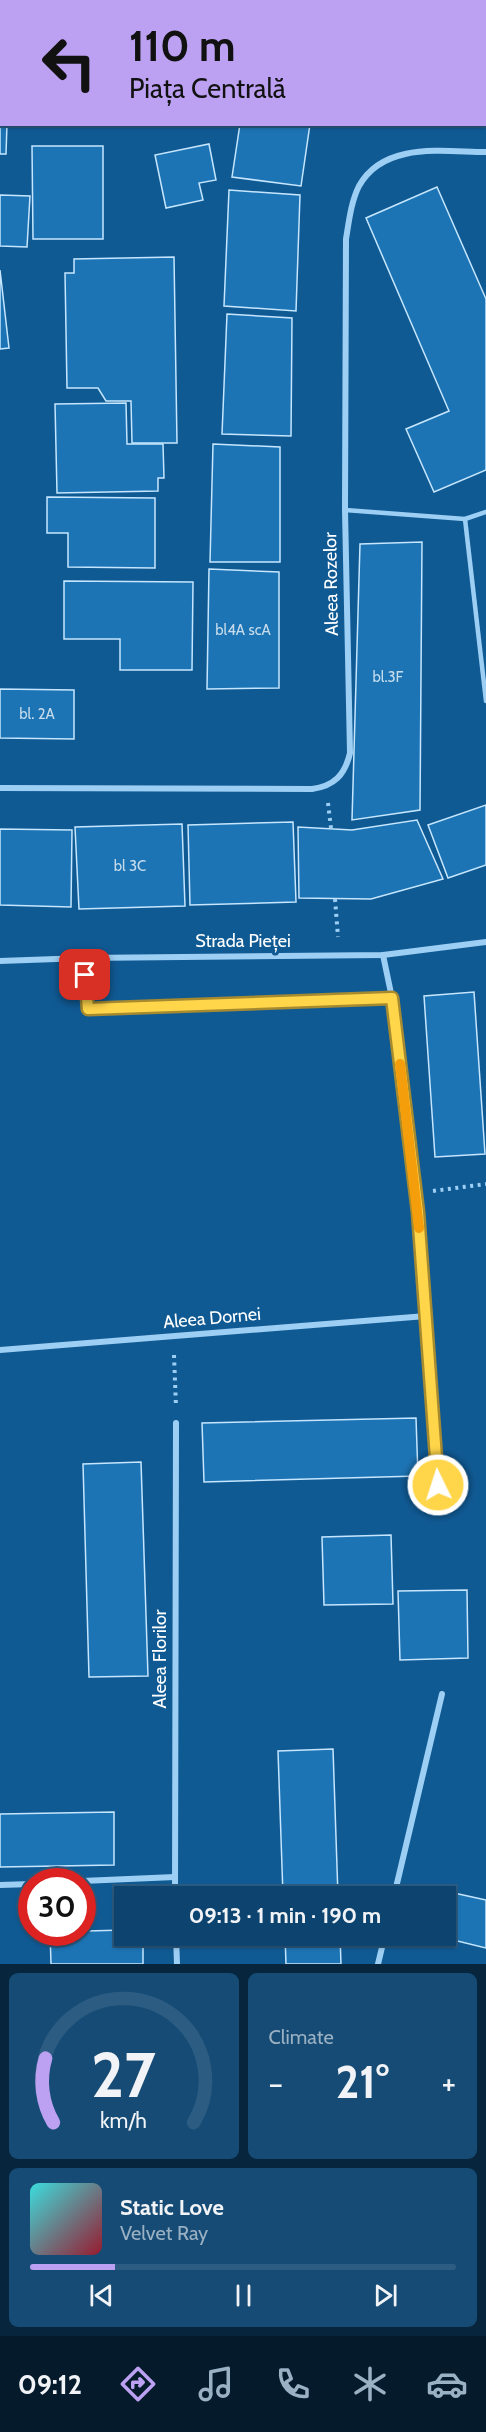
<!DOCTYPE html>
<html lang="en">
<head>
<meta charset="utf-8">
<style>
	body { margin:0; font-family:Cabin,sans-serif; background:#154b74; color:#f1f3f6; height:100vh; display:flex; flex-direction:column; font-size:22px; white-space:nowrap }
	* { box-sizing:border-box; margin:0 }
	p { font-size:20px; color:#9ab0c3 }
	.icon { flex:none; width:33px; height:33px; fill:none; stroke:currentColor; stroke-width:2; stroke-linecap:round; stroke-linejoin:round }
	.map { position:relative; height:1964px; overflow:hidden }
	.drawer { display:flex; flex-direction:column; gap:9px; padding:9px; background:#07253d; flex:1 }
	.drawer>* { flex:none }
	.guide { position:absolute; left:0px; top:0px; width:486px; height:126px; box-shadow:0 2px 4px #0004,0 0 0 2px #2c5c82; background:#bca0f2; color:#111; overflow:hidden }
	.speed { position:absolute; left:18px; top:1868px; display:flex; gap:12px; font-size:30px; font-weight:700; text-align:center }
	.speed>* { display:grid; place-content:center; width:78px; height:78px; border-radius:50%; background:#0c446f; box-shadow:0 2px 4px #0004,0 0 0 2px #2c5c82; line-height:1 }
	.speed .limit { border:9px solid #d22; background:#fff; color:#111 }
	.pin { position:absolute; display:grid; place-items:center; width:51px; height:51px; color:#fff; margin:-26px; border-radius:12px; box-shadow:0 3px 9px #0006 }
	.me { position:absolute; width:66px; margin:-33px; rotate:356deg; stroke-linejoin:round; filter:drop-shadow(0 0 4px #0008) }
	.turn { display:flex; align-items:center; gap:21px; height:126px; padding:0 30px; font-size:27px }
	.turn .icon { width:78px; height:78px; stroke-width:2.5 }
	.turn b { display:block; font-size:42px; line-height:51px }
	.big { font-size:45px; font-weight:800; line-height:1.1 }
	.drawer .tile { flex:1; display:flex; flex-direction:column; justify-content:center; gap:9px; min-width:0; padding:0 21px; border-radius:9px; background:#154b74 }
	.drawer .dial { align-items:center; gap:0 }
	.dial svg { height:156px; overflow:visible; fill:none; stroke:#2c5c82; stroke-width:7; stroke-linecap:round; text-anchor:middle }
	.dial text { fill:#f1f3f6; stroke:none }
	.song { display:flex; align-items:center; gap:18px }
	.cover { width:72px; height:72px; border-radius:9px; background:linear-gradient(135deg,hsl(180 70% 55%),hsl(350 70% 35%)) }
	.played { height:6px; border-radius:3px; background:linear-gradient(90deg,#bca0f2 20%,#2c5c82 20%) }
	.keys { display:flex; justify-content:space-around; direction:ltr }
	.heat { display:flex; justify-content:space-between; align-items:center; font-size:33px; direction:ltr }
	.drawer .tiles { flex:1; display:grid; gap:9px; grid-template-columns:1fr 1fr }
	.tile:last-child { grid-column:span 2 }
	.trip { position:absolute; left:114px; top:1886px; width:342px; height:60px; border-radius:0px; background:#0c446f; box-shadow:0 2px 4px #0004,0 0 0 2px #2c5c82; font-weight:800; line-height:60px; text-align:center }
	.dock { display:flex; height:96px; justify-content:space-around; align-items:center; background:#051b2c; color:#9ab0c3 }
	.dock .icon { width:42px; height:42px }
	.dock .current { color:#bca0f2 }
	.dock b { font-size:27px; color:#f1f3f6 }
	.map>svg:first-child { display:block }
	.building { fill:#1d74b4; stroke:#c5e6fe; stroke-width:1.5 }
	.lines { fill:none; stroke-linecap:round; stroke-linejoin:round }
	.path { stroke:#9dcff4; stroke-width:4; stroke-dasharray:3 4.5; stroke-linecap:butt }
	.service { stroke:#9dcff4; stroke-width:4.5 }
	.minor { stroke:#9dcff4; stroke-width:6 }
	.tertiary { stroke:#9dcff4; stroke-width:10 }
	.route-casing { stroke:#a68a30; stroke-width:15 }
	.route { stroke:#ffd54a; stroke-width:10 }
	.slow { stroke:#f59e0b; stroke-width:10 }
	.labels { text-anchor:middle; stroke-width:6; stroke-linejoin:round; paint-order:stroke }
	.number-label { font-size:15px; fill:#c6dcec }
	.street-label { font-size:18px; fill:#fff; stroke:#105a94 }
</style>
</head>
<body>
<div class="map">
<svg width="486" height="1964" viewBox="0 0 486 1964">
	<rect width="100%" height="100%" fill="#105a94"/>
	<!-- building -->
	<g class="building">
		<polygon points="0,0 165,0 175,2 2,2 2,71"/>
		<polygon points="320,0 384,0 384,2 323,2"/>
		<polygon points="0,110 2,124 7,124 6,154 0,154"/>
		<polygon points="240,124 310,124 301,186 232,177"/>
		<polygon points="209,144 216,180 199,183 203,200 166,208 155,155"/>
		<polygon points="32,146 103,146 103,239 33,239"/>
		<polygon points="437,187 486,299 486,470 434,492 406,429 449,411 366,218"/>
		<polygon points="229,190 300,195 296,311 224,306"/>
		<polygon points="0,195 30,196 27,247 0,246"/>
		<polygon points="174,257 177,443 132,443 131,401 106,401 98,388 67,388 65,273 74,273 74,259"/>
		<polygon points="0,270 9,348 0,349"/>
		<polygon points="227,314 292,318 291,436 222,434"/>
		<polygon points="126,403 127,444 163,444 164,478 158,478 158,491 57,493 55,404"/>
		<polygon points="213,444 280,447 280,562 210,562"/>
		<polygon points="47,497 155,498 155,568 68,567 68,533 47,533"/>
		<polygon points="422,542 420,810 352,820 360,544"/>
		<polygon points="209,569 279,572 279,688 207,689"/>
		<polygon points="64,581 193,582 192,670 120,670 120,639 64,639"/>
		<polygon points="0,689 74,690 74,739 0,738"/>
		<polygon points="486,805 486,865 448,878 428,825"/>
		<polygon points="417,820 443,879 371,899 299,898 298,827 352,830"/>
		<polygon points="293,822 296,902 190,905 188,825"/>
		<polygon points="182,824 185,906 79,909 75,827"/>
		<polygon points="0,829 72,830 71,907 0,905"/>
		<polygon points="474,992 485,1154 435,1157 424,996"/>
		<polygon points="416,1418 418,1476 204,1482 202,1423"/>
		<polygon points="141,1462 148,1676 89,1677 83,1464"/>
		<polygon points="391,1535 393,1604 324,1605 322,1537"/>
		<polygon points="467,1590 468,1658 400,1660 398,1591"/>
		<polygon points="333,1749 338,1896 283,1896 278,1751"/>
		<polygon points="114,1812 114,1865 0,1867 0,1814"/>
		<polygon points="454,1893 486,1900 486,1948 445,1938"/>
		<polygon points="124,1930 124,1935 143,1935 143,1964 51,1964 50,1932"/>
		<polygon points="285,1935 340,1935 341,1964 286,1964"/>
	</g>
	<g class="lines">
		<!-- path -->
		<g class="path">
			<polyline points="328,803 331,828"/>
			<polyline points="335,899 338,937"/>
			<polyline points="433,1191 486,1184"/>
			<polyline points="174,1355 176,1407"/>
		</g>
		<!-- service -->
		<g class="service">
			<polyline points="345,510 465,519 486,512"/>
			<polyline points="465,519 486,701"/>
		</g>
		<!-- minor -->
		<g class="minor">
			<path d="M 0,788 L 312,789 C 334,786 345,775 350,753 L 345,510 L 346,239 C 349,221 351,202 359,186 C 384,141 444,152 486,152"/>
			<polyline points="383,955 392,998 418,1212 438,1485"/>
			<polyline points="84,958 88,1009 392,998"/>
			<polyline points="0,961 84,958 383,955 486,942"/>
			<polyline points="0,1350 426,1316"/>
			<polyline points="82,1881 175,1877"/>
			<polyline points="0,1885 32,1884"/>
			<polyline points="175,1896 176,1423"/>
			<polyline points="394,1896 442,1694"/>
			<polyline points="176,1935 177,1964"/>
			<polyline points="378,1964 385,1935"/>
		</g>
		<!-- tertiary -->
		<g class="tertiary">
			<polyline points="450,0 451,2"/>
			<polyline points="484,108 486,112"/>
		</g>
	</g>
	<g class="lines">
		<defs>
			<polyline id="route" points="85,975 88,1009 392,998 418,1212 438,1485"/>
		</defs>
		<!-- route casing -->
		<use href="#route" class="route-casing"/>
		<!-- route -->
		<use href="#route" class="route"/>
		<!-- slow -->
		<polyline class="slow" points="400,1064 419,1228"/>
	</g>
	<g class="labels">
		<!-- number labels -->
		<g class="number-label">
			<text x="243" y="635">bl4A scA</text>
			<text x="388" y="682">bl.3F</text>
			<text x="37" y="719">bl. 2A</text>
			<text x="130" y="871">bl 3C</text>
		</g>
		<!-- street labels -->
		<g class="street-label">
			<text transform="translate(331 584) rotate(-91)" y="6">Aleea Rozelor</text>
			<text x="243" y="947">Strada Pieței</text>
			<text transform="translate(212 1318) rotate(-5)" y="6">Aleea Dornei</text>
			<text transform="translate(160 1659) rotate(-90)" y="6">Aleea Florilor</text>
		</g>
	</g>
</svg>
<div class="speed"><div class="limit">30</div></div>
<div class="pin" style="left:85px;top:975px;background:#d93025"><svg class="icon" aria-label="arrive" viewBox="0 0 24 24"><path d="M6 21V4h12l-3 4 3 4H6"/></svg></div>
<svg class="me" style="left:438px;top:1485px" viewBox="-20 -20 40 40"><circle r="17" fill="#ffd54a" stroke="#fff" stroke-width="3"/><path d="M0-11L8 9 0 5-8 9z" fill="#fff"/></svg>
<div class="trip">09:13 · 1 min · 190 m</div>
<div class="guide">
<div class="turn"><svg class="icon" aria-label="left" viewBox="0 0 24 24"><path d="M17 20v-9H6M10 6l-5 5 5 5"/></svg><div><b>110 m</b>Piața Centrală</div></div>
</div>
</div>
<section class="drawer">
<div class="tiles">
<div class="tile dial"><svg viewBox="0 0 100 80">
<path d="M14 69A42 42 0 1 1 86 69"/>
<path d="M14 69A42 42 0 0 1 10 36" stroke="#bca0f2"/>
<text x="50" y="56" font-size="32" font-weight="700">27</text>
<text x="50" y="72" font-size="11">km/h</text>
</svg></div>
<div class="tile"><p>Climate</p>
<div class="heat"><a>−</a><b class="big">21°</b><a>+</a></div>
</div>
<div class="tile">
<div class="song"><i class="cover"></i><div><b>Static Love</b><p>Velvet Ray</p></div></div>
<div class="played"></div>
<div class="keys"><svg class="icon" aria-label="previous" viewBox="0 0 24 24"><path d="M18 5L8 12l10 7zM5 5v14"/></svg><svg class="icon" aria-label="pause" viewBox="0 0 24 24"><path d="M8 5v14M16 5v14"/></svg><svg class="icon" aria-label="next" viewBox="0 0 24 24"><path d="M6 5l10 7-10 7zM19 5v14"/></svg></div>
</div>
</div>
</section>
<nav class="dock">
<b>09:12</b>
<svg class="icon current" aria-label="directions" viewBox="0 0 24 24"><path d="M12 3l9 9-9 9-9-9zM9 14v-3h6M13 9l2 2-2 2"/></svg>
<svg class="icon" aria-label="music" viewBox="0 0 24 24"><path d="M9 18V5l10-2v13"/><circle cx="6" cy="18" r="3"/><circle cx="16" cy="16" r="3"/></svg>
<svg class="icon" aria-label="phone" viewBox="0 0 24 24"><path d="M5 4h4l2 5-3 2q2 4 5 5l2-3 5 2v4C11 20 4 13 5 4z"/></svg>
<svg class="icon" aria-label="climate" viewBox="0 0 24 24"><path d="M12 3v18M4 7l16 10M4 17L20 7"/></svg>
<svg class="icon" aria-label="car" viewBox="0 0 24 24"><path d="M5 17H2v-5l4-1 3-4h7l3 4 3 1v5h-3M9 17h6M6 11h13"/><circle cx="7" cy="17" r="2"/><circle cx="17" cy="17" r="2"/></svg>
</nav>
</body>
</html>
